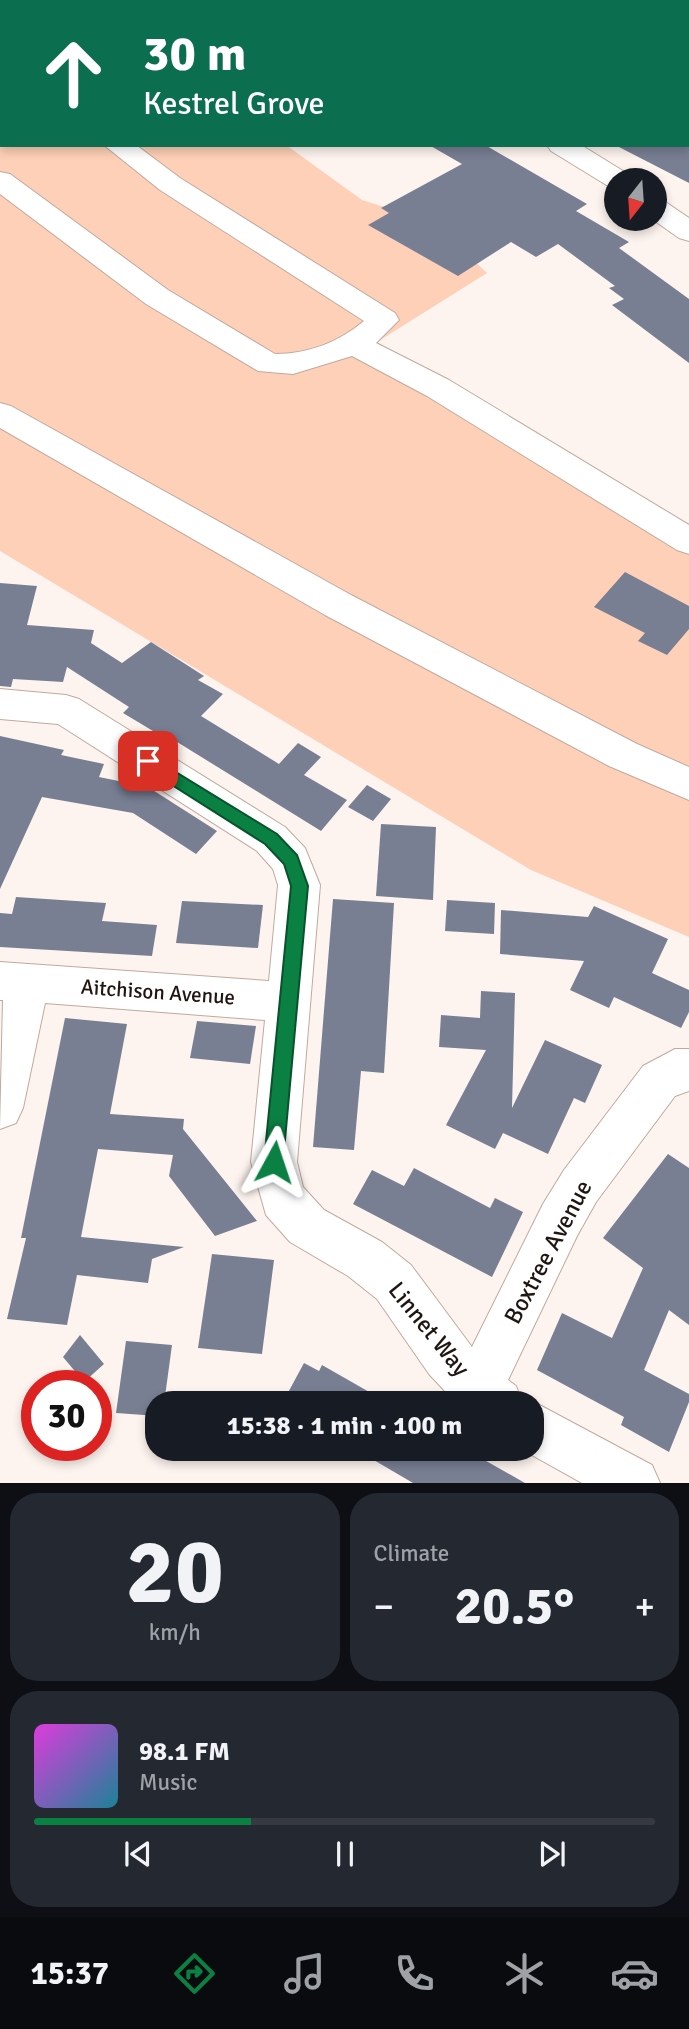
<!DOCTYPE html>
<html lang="en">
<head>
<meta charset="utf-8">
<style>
	body { margin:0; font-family:Signika,sans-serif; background:#242831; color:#f1f3f6; height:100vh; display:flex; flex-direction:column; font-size:26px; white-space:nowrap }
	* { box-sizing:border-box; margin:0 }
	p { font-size:23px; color:#9ea1a6 }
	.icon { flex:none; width:38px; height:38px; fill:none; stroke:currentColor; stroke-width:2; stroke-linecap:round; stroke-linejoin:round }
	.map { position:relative; height:1483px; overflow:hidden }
	.panel { display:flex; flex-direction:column; gap:10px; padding:10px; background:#0d0f14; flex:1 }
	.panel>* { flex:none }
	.guide { position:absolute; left:0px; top:0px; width:690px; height:147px; box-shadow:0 4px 10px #0003; background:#0b6e4f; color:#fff; overflow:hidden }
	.needle { width:46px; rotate:197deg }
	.controls { position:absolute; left:604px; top:168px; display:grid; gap:14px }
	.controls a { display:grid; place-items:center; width:63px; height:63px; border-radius:50%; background:#171b24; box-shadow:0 4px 10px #0003; font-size:35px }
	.speed { position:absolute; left:21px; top:1370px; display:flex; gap:14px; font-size:35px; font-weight:700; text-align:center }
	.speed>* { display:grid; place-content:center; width:91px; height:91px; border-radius:50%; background:#171b24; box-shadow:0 4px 10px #0003; line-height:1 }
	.speed .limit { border:10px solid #d22; background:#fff; color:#111 }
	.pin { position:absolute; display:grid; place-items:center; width:60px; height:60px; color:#fff; margin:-30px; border-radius:14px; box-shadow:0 4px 10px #0006 }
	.me { position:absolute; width:77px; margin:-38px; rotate:5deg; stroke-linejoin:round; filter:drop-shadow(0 0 5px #0008) }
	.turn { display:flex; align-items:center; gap:24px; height:147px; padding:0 28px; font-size:32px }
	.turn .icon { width:91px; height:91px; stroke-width:2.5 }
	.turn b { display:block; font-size:49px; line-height:60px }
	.big { font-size:52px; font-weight:700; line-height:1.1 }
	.panel .tile { flex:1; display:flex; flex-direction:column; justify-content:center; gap:10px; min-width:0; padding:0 24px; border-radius:28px; background:#242831 }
	.panel .dial { align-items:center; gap:0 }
	.dial b { font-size:91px; line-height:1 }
	.song { display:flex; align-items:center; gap:21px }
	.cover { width:84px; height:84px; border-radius:10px; background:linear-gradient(135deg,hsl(300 70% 55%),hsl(190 70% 35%)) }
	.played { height:7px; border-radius:4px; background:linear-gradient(90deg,#0b8043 35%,#363941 35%) }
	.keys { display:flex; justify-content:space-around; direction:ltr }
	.heat { display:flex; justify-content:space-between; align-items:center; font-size:38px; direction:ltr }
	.panel .tiles { flex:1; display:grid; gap:10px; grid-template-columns:1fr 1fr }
	.tile:last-child { grid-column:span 2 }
	.trip { position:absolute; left:145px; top:1391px; width:399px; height:70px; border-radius:28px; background:#171b24; box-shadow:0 4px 10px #0003; font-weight:700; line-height:70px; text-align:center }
	.dock { display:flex; height:112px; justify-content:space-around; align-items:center; background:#090b0e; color:#9ea1a6 }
	.dock .icon { width:49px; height:49px }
	.dock .current { color:#0b8043 }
	.dock b { font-size:32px; color:#f1f3f6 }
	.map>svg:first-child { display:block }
	.green { fill:#fed0b7 }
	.building { fill:#787f93 }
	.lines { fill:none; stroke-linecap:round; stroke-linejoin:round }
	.minor-casing { stroke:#c0a99e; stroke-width:2 }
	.minor { fill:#fff; fill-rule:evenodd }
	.route { fill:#0b8043; stroke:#07532c; stroke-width:2 }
	.labels { text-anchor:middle; stroke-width:5; stroke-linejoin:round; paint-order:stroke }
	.street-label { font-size:21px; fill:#1f1612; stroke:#fff }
	.near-street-label { font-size:24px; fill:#1f1612; stroke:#fff }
</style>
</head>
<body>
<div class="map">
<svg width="689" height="1483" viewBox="0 0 689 1483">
	<rect width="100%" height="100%" fill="#fef4ef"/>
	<!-- green -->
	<polygon class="green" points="0,0 109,2 2,2 2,145 286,145 362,200 432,222 487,273 377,342 689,531 689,937 531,870 0,551"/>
	<!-- building -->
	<g class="building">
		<polygon points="689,134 689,183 615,145 688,145"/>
		<polygon points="429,145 485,145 587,204 576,211 629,242 619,248 689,299 689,363 612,305 624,299 609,288 615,286 558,244 536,257 511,242 458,276 368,225 389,213 381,208 462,164"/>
		<polygon points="625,572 689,606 689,629 667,655 638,641 645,633 594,607"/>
		<polygon points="0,583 37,586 27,625 94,630 91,643 122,663 151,642 204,676 198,680 223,694 201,716 279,764 298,743 321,757 304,775 347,800 321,831 161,732 158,734 123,713 129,707 67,667 63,682 13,679 11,687 0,686"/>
		<polygon points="0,736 64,750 61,755 104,764 99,777 148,787 217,831 196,854 133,813 42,797 0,889"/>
		<polygon points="367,785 391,799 373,821 348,807"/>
		<polygon points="381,824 436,827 433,900 376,896"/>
		<polygon points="16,897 106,903 102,921 157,925 152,956 0,947 0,913 12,914"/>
		<polygon points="333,899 394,903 384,1073 361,1071 354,1150 313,1147"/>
		<polygon points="447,900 495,903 494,934 445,931"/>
		<polygon points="182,901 263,905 258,948 176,943"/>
		<polygon points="594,906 668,939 652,973 689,990 689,1012 681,1028 614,997 609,1008 570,990 584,961 500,954 501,910 588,917"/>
		<polygon points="481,991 515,993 512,1108 545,1040 602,1065 585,1103 574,1098 548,1154 503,1133 495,1149 446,1125 486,1050 439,1047 441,1015 480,1018"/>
		<polygon points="65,1018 127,1024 110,1114 184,1119 183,1129 257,1221 215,1236 169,1176 173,1155 98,1149 81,1237 184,1247 152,1259 148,1283 77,1275 67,1325 7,1319 26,1238 21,1238"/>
		<polygon points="197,1021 256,1026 250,1064 190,1058"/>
		<polygon points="668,1154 689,1168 689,1325 669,1310 644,1370 689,1394 689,1402 669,1452 621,1425 624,1417 537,1370 562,1313 612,1338 643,1268 603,1238"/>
		<polygon points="414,1168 490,1208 495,1198 523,1212 492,1277 353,1204 372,1170 404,1186"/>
		<polygon points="212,1254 274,1260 262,1354 198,1348"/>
		<polygon points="80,1335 104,1364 84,1382 63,1357"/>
		<polygon points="126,1341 172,1345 164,1404 158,1404 158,1416 116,1413"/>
		<polygon points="304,1363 319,1371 322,1365 378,1397 375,1404 291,1404 284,1400"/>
		<polygon points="355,1449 465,1449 525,1483 413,1483"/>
	</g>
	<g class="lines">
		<defs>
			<g id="minor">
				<polygon points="289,0 316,0 317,2 290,2"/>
				<polygon points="629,0 654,0 655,2 630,2"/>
				<polygon points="688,24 689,25 689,41 688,40"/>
				<polygon points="0,36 2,37 2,54 0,53"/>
				<path d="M 104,145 L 136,145 L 180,178 L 395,313 L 399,320 L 376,343 L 449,380 L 689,525 L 689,554 L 677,550 L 427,396 L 352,356 L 293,374 L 258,371 L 146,304 L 0,194 L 0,172 L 10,174 L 168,290 L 275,354 C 308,354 339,342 364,321 L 160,190 Z"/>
				<polygon points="547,145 581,145 628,174 632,180 616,180 616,188 608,186 551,151"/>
				<polygon points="654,199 664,201 689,218 689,241 679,238 652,219 654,219"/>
				<polygon points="0,403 11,406 351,595 637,744 689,767 689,800 609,766 325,615 0,428"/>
				<polygon points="0,689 66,695 79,699 285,827 305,848 320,885 297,1162 303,1187 324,1210 382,1242 411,1265 472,1347 543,1204 564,1170 643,1066 675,1049 689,1049 689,1091 675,1096 596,1202 577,1236 508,1380 516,1386 523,1404 457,1404 429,1374 377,1299 348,1276 290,1242 266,1215 251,1162 265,1020 45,1003 23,1108 16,1123 0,1129 3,1000 0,1000 0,962 269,981 278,885 273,869 257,851 58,724 0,719"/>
				<polygon points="532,1401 652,1465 660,1483 582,1483 521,1449 532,1449 532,1404 527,1404"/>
			</g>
		</defs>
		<!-- minor casing -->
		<use href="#minor" class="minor-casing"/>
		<!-- minor -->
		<use href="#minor" class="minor"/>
	</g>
	<!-- route -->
	<polygon class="route" points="148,755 277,834 297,855 308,886 283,1162 281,1169 274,1172 267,1169 264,1162 291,886 284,864 265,844 142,766 142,757"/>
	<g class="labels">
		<!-- street labels -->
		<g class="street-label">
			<text transform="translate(158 992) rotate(4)" y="7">Aitchison Avenue</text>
		</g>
		<!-- near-street labels -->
		<g class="near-street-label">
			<text transform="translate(548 1252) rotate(-62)" y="8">Boxtree Avenue</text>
			<text transform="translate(429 1329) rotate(51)" y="8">Linnet Way</text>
		</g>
	</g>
</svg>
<div class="controls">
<a><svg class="needle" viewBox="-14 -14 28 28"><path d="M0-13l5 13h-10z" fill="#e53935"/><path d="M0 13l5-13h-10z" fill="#9ea1a6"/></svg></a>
</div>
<div class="speed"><div class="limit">30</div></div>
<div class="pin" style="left:148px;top:761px;background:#d93025"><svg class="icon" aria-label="arrive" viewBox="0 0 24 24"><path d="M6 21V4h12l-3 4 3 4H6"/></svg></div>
<svg class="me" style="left:274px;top:1162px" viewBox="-20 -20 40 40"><path d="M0-17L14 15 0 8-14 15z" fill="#0b8043" stroke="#fff" stroke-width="4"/></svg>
<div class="trip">15:38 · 1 min · 100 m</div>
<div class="guide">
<div class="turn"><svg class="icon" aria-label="ahead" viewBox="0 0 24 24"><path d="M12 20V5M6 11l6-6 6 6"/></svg><div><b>30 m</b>Kestrel Grove</div></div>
</div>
</div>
<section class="panel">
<div class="tiles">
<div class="tile dial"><b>20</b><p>km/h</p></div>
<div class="tile"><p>Climate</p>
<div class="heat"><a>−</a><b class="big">20.5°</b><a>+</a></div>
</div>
<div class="tile">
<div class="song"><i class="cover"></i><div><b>98.1 FM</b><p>Music</p></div></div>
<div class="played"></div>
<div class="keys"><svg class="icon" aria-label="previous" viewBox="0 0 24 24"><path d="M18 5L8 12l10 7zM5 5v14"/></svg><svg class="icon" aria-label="pause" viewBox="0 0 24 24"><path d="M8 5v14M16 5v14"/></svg><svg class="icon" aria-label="next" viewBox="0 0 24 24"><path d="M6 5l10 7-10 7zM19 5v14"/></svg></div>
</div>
</div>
</section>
<nav class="dock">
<b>15:37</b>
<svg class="icon current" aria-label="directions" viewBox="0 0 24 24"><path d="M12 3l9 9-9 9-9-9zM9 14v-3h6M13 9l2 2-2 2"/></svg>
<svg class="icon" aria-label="music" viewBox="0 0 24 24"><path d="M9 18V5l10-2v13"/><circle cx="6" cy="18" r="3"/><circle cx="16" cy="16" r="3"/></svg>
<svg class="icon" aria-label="phone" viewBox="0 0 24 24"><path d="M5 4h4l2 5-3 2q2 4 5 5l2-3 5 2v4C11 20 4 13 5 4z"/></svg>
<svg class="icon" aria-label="climate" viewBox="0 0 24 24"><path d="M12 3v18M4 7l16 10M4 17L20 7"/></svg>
<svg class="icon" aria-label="car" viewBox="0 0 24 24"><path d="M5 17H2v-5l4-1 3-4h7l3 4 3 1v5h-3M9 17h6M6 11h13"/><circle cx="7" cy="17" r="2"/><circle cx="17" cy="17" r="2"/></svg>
</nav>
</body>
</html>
